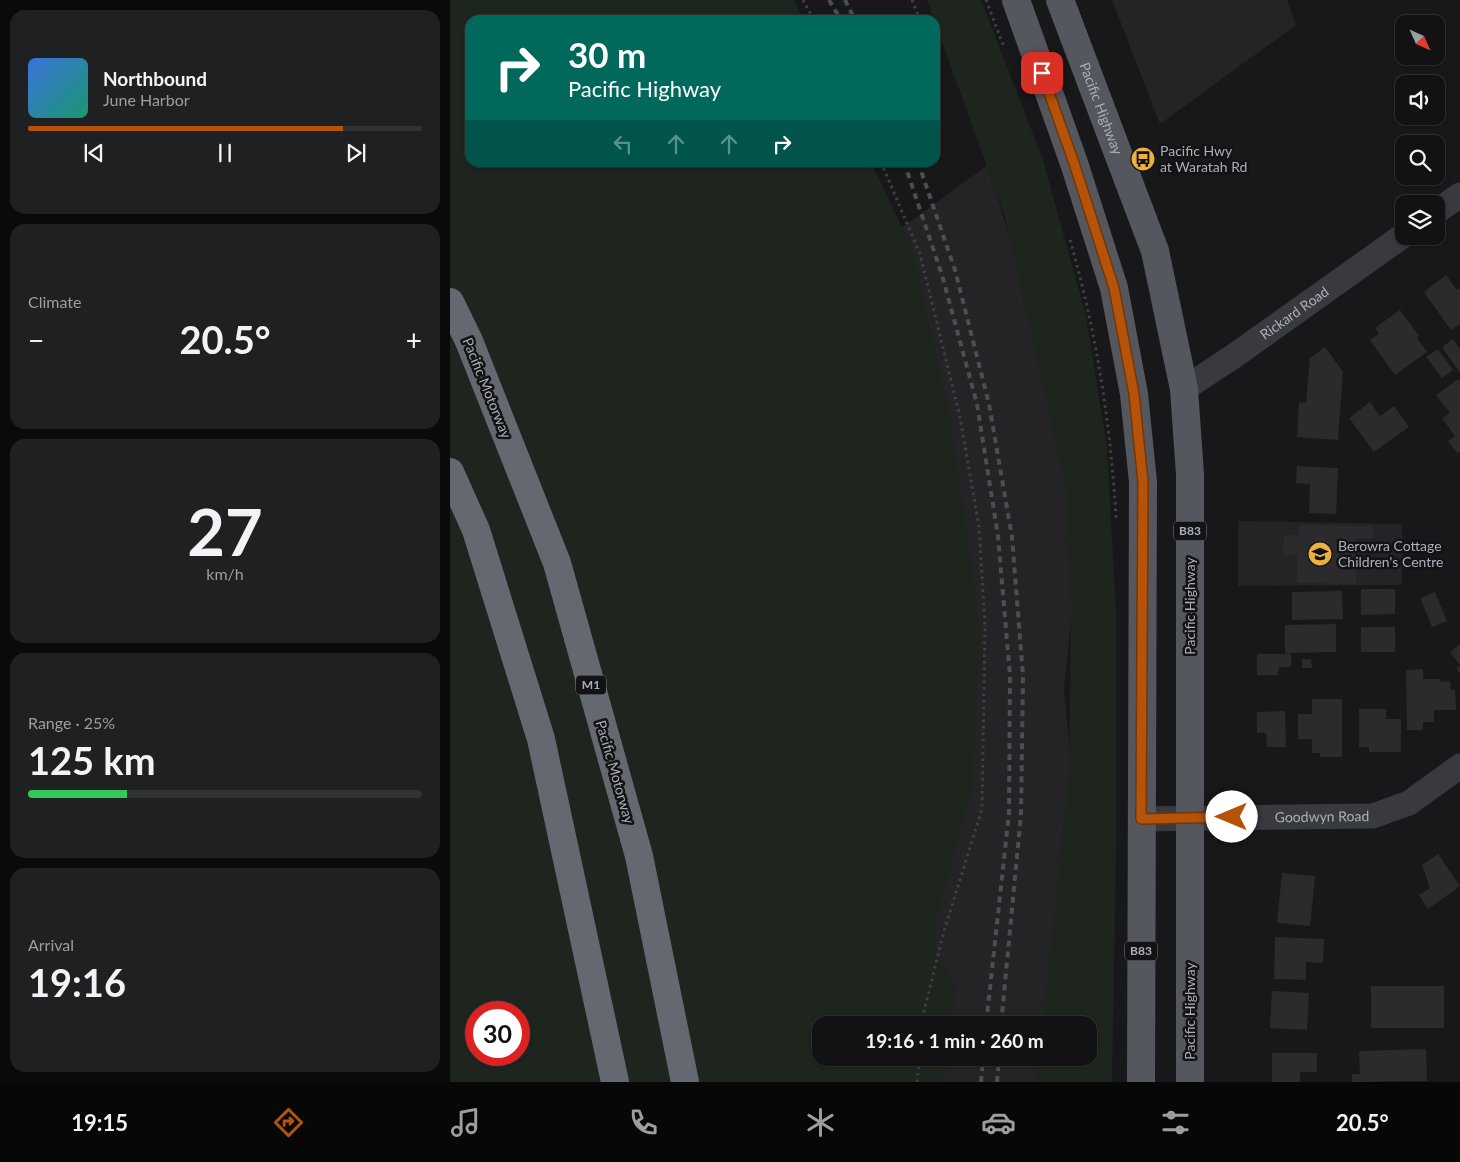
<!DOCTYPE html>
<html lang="en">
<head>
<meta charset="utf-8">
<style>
	body { margin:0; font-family:Lato,sans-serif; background:#1f2022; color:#f1f3f6; height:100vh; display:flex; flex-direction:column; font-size:19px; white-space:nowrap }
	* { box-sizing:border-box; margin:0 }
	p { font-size:16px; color:#9c9ea0 }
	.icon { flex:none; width:28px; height:28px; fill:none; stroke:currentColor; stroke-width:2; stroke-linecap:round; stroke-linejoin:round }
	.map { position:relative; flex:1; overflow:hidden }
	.panel { display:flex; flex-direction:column; gap:10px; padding:10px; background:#0a0a0b; width:450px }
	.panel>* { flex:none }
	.banner { position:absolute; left:15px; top:15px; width:475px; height:152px; border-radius:15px; box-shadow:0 1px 4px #0004,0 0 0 1px #313234; background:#00695c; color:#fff; overflow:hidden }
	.needle { width:32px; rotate:135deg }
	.tools { position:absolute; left:945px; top:15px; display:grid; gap:10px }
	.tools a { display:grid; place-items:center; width:50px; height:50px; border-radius:10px; background:#121214; box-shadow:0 1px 4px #0004,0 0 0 1px #313234; font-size:25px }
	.speed { position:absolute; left:15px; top:1001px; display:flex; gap:10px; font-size:25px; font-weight:700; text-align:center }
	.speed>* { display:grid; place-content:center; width:65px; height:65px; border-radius:50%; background:#121214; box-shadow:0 1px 4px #0004,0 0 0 1px #313234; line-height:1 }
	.speed .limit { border:8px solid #d22; background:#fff; color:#111 }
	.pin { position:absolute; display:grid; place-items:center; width:42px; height:42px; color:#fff; margin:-21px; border-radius:10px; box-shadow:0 2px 8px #0006 }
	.me { position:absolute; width:55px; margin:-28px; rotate:270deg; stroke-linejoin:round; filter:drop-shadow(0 0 4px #0008) }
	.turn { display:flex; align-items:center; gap:18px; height:105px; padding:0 20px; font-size:22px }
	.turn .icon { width:65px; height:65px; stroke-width:2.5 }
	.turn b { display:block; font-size:35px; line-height:42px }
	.lanes { display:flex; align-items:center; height:48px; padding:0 20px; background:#0003; justify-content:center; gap:25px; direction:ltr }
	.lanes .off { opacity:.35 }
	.big { font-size:38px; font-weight:700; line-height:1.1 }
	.panel .card { flex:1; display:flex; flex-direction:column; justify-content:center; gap:8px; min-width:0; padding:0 18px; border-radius:15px; background:#1f2022 }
	.panel .dial { align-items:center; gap:0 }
	.dial b { font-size:65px; line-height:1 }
	.song { display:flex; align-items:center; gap:15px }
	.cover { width:60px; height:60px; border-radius:8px; background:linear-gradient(135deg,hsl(220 70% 55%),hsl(160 70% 35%)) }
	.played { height:5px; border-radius:2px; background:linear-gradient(90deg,#b45309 80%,#313234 80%) }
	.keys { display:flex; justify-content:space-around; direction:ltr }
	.heat { display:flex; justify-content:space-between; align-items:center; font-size:28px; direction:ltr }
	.charge { height:8px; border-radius:4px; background:linear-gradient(90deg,#34c759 25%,#313234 0) }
	.trip { position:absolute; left:362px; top:1016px; width:285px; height:50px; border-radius:15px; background:#121214; box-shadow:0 1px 4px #0004,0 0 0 1px #313234; font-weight:700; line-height:50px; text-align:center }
	.tab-bar { display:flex; height:80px; justify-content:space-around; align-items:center; background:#070708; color:#9c9ea0 }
	.tab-bar .icon { width:35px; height:35px }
	.tab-bar .on { color:#b45309 }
	.tab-bar b { font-size:22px; color:#f1f3f6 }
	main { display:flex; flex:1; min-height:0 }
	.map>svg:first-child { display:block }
	.built { fill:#242427 }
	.green { fill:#1e251f; fill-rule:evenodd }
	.building { fill:#2b2b2e }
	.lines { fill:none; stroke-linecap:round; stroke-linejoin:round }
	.path { stroke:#3f4146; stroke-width:3; stroke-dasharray:2.5 4; stroke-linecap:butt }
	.minor { stroke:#393a3f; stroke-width:25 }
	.primary { stroke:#55575e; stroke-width:28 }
	.motorway { stroke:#656870; stroke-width:28 }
	.rail { stroke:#4c4e54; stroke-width:4; stroke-dasharray:6 5; stroke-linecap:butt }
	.route-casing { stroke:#753606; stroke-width:12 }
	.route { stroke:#b45309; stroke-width:9 }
	.labels { text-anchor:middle; stroke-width:5; stroke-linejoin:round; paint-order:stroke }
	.shield { fill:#131315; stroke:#7d8088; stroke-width:1 }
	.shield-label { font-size:12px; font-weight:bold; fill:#abafb9 }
	.street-label { font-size:14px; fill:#abafb9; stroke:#131315 }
	.poi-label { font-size:14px; fill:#abafb9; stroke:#131315; text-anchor:start }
</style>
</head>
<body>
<main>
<section class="panel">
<div class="card">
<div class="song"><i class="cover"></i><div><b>Northbound</b><p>June Harbor</p></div></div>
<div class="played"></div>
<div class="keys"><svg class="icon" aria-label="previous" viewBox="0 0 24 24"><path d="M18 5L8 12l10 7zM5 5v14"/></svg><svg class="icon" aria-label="pause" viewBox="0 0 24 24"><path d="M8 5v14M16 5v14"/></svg><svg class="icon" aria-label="next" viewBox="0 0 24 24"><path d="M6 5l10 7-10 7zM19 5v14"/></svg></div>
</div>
<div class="card"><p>Climate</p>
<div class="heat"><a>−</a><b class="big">20.5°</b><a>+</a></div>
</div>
<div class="card dial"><b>27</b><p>km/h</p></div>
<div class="card"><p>Range · 25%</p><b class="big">125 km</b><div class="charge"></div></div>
<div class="card"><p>Arrival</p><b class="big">19:16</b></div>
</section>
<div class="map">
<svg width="1010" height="1082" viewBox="0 0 1010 1082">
	<rect width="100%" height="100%" fill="#18181a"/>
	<!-- built -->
	<g class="built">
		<polygon points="662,0 837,0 846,25 710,124"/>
		<polygon points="538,165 582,314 622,474 623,600 614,689 638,941 629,1025 467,1025 413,256"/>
		<polygon points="788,521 952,524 952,585 788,586"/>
		<polygon points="464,1058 626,1058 623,1082 461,1082"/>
	</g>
	<!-- green -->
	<g class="green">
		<path d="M 0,0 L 344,0 L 353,20 L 20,20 L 20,162 L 421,163 L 463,250 L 500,417 L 530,626 L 522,790 L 487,916 L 484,950 L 506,987 L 501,1025 L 371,1025 L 371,1058 L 497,1058 L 494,1082 L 0,1082 ZM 26,1012 L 69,1012 L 69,1055 L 26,1055 Z"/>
		<polygon points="477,0 531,0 593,160 636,316 657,447 666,611 666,850 662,1082 586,1082 589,1058 639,1058 639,1025 592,1025 619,779 621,610 616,488 555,217"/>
	</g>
	<!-- building -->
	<g class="building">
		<polygon points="996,275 1007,290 1010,287 1010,324 1001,330 974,292"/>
		<polygon points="950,310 969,336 967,338 977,352 945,375 920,340 929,334 925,328"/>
		<polygon points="1003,339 1010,349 1010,373 992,347"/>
		<polygon points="875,347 893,372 888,440 847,437 849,402 856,403 860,358"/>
		<polygon points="988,349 1003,370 992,378 976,357"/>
		<polygon points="1008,379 1010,382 1010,451 1007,453 998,441 1005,436 992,418 1000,413 986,395"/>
		<polygon points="920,402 930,416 944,406 959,427 924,452 899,418"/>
		<polygon points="847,466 888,468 886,514 859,513 860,484 846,483"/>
		<polygon points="849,525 923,526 923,538 906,538 906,584 847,583 847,555 833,555 834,535 849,535"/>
		<polygon points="911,589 945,589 945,614 911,615"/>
		<polygon points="892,591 893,619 842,620 842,592"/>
		<polygon points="985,592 997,621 982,627 970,598"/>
		<polygon points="886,624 886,652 835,653 835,625"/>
		<rect x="911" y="627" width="34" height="25"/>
		<polygon points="1010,644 1010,674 1006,668 1010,665 1000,652"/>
		<polygon points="807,654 841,654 841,667 829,667 828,675 807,675"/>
		<polygon points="852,659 861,659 862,668 852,668"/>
		<polygon points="973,669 973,679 990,679 991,682 1000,681 1001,690 1005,690 1006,710 984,710 984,722 973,722 973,730 957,730 956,670"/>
		<polygon points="862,699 892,699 892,757 870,757 870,753 862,753 862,739 848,739 848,714 862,714"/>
		<polygon points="909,709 936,709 936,719 951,719 951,752 919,752 919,747 909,747"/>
		<polygon points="835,711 836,747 817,747 816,733 807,733 807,712"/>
		<polygon points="988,854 1010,886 978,909 969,895 980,888 972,865"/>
		<polygon points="832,873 865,876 860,926 827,923"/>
		<polygon points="825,937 874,939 873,963 856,962 856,980 824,979"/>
		<rect x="921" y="986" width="73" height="42"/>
		<polygon points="822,991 859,993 857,1030 820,1028"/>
		<polygon points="976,1049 977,1081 902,1082 902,1074 910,1074 909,1051"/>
		<polygon points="822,1053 867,1053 867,1072 850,1072 850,1082 822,1082"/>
	</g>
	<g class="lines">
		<!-- path -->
		<g class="path">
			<polyline points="353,0 364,20"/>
			<polyline points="462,0 470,20"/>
			<polyline points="536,0 554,47"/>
			<polyline points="431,162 470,254 510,417 529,527 535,625 532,809 494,931 474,1011 473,1025"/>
			<path d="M 620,240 C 646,330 661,425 666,519"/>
			<polyline points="467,1082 470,1058"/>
		</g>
		<!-- minor -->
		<g class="minor">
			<polyline points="986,212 1010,195"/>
			<path id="s1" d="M 734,389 L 784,356 L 954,235"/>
			<path id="s2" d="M 691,819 L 923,816 L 959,803 L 1010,766"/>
		</g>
		<!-- primary -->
		<g class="primary">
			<polyline points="566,0 624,163 664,288 684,394 693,482 691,1082"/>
			<path id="s3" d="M 610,0 L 705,251 L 734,389 L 740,475 L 740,1082"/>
		</g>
		<!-- motorway -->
		<g class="motorway">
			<polyline points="0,302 19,341 107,563 189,856 235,1082"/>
			<polyline points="0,472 26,530 91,739 165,1082"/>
		</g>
		<!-- rail -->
		<g class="rail">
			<polyline points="379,0 391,20"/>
			<polyline points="395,0 405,20"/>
			<polyline points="454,162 492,275 527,404 548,536 560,676 559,813 536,1025"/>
			<polyline points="468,162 505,270 539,404 562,537 573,676 571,814 551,1025"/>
			<polyline points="531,1082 533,1058"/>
			<polyline points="547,1082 549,1058"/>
		</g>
	</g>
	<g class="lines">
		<defs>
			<polyline id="route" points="592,73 624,163 664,288 684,394 693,482 691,819 782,817"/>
		</defs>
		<!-- route casing -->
		<use href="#route" class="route-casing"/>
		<!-- route -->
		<use href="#route" class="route"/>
	</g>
	<!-- icons -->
	<defs>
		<symbol id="bus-disc" viewBox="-11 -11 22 22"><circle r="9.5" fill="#ebb03e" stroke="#131315"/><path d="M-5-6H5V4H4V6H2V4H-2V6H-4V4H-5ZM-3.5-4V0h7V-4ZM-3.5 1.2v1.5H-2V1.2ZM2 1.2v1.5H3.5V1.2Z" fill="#111"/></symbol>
		<symbol id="school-disc" viewBox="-11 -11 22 22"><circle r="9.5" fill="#ebb03e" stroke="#131315"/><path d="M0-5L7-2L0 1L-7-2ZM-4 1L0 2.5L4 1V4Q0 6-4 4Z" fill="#111"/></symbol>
	</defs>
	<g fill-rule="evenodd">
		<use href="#bus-disc" x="679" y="145" width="28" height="28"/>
		<use href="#school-disc" x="856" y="540" width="28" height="28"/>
	</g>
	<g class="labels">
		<!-- shield labels -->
		<g class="shield">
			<rect x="724" y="521.5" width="32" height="19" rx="4"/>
			<rect x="126" y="675.5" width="30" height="19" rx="4"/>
			<rect x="675" y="941.5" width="32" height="19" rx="4"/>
		</g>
		<g class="shield-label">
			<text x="740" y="535">B83</text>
			<text x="141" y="689">M1</text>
			<text x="691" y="955">B83</text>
		</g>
		<!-- street labels -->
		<g class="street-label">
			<text dy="5" stroke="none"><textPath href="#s3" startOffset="116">Pacific Highway</textPath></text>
			<text dy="5" stroke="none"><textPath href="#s1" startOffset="134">Rickard Road</textPath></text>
			<text transform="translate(37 388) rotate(68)" y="5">Pacific Motorway</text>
			<text transform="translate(740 606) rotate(-90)" y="5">Pacific Highway</text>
			<text transform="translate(165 772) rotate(74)" y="5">Pacific Motorway</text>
			<text dy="5" stroke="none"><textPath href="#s2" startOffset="181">Goodwyn Road</textPath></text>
			<text transform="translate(740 1011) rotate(-90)" y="5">Pacific Highway</text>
		</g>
		<!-- poi labels -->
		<g class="poi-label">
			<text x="710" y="156">Pacific Hwy<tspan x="710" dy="16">at Waratah Rd</tspan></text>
			<text x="888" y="551">Berowra Cottage<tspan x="888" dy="16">Children's Centre</tspan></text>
		</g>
	</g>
</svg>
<div class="tools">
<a><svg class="needle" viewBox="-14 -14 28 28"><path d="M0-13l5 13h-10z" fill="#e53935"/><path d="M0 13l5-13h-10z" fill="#9c9ea0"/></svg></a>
<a><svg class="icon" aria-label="sound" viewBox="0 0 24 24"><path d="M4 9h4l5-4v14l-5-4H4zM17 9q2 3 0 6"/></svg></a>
<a><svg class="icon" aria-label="search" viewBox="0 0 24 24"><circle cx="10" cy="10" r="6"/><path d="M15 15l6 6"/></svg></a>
<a><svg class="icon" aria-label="layers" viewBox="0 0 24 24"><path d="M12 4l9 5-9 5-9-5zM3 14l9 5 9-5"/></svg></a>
</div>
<div class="speed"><div class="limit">30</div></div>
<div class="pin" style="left:592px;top:73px;background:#d93025"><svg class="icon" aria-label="arrive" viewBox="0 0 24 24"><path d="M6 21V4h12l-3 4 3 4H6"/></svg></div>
<svg class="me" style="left:782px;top:817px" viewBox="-20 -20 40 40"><circle r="19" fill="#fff"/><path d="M0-13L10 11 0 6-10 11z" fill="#b45309"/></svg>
<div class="trip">19:16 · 1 min · 260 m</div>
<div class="banner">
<div class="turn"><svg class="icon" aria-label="right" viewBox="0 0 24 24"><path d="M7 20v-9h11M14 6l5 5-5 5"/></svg><div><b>30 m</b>Pacific Highway</div></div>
<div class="lanes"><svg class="icon off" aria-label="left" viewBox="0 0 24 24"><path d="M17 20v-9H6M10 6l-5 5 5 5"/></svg><svg class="icon off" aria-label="ahead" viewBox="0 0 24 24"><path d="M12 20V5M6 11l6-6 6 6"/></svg><svg class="icon off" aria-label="ahead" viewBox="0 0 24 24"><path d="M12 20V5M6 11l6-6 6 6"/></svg><svg class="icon" aria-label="right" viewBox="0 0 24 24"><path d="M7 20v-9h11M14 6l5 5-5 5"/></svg></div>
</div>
</div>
</main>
<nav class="tab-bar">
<b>19:15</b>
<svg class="icon on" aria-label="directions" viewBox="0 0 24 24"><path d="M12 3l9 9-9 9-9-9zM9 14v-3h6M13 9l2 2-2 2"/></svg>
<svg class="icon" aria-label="music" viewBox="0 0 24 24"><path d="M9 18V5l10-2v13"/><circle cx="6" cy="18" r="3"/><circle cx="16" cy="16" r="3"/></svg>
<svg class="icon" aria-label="phone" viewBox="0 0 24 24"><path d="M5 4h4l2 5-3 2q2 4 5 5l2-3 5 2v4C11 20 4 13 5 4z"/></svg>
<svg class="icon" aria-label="climate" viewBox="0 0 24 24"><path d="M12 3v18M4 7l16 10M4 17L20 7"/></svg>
<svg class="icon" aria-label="car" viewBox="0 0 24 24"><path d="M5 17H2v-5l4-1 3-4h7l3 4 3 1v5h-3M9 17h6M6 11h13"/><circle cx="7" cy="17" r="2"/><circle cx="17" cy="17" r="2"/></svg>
<svg class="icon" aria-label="filters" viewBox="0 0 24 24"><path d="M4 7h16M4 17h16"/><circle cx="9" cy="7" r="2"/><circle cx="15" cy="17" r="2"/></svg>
<b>20.5°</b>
</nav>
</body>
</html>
